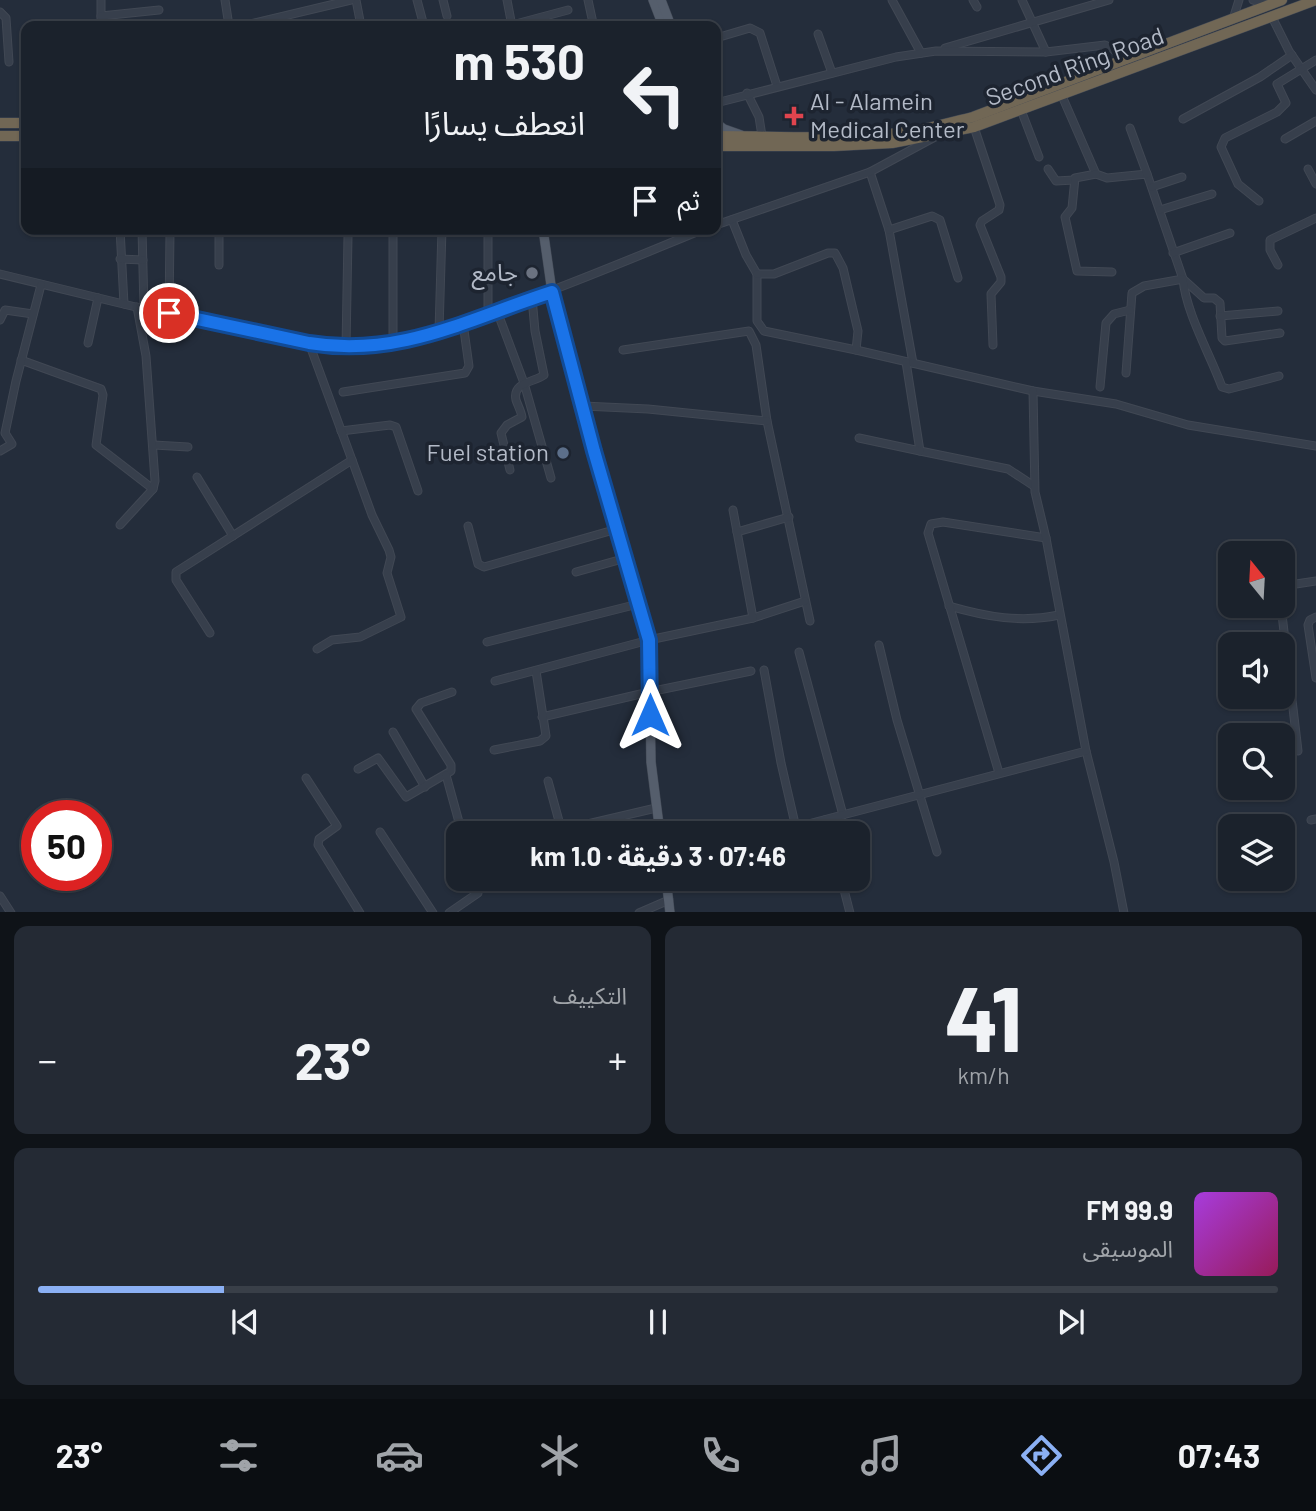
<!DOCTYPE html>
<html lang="ar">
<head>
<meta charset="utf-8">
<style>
	body { margin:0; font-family:Barlow,"Noto Sans Arabic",sans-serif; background:#242a34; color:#f1f3f6; direction:rtl; height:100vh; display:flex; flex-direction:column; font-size:26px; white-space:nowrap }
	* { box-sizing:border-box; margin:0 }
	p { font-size:23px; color:#a0a4a9 }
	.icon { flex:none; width:38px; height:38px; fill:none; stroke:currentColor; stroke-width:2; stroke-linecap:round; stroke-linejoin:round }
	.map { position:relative; height:912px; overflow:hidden; direction:ltr }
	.side { display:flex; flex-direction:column; gap:14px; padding:14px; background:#0f1318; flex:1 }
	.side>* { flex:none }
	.hud { position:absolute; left:21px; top:21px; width:700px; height:214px; border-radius:14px; box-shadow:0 2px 5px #0004,0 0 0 2px #393f48; direction:rtl; background:#1b222c; color:#f1f3f6; overflow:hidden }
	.needle { width:46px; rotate:342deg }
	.controls { position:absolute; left:1218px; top:541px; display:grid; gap:14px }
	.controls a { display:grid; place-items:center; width:77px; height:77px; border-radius:14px; background:#1b222c; box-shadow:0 2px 5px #0004,0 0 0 2px #393f48; font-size:35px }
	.speed { position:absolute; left:21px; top:800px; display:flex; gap:14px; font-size:35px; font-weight:700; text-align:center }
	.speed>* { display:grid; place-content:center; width:91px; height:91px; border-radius:50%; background:#1b222c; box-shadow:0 2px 5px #0004,0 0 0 2px #393f48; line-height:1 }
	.speed .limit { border:10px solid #d22; background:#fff; color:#111 }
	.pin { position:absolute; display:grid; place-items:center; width:60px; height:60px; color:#fff; margin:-30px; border:4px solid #fff; border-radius:50%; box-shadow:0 2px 7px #0007 }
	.me { position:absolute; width:77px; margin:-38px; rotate:0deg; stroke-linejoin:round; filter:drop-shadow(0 0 5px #0008) }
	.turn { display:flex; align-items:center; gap:24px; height:147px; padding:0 21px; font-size:32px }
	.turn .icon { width:91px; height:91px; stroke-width:2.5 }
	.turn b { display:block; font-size:49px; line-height:60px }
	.then { display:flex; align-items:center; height:66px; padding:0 21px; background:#0003; gap:14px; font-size:26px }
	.big { font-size:52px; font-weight:700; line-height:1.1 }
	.side .card { flex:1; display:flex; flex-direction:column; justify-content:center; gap:10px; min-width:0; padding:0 24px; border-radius:14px; background:#242a34 }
	.side .dial { align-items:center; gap:0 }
	.dial b { font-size:91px; line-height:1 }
	.song { display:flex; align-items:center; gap:21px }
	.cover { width:84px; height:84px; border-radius:10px; background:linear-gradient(135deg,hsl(280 70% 55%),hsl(330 70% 35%)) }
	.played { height:7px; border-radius:4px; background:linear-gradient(90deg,#8bb0f4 15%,#393f48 15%) }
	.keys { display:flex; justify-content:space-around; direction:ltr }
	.heat { display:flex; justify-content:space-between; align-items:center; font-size:38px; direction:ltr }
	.side .tiles { flex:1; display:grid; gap:14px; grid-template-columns:1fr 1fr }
	.card:last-child { grid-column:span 2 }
	.trip { position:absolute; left:446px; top:821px; width:424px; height:70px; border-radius:14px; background:#1b222c; box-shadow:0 2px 5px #0004,0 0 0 2px #393f48; font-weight:700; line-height:70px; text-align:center; direction:rtl }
	.menu { display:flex; height:112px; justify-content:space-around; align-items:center; background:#0b0e12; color:#a0a4a9 }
	.menu .icon { width:49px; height:49px }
	.menu .selected { color:#8bb0f4 }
	.menu b { font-size:32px; color:#f1f3f6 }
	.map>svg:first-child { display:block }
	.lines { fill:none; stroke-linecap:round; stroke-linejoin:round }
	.minor-casing { stroke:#414854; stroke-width:9 }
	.major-casing { stroke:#414854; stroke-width:10 }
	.highway-casing { stroke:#434a56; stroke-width:11 }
	.minor { stroke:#373f4c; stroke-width:7 }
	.major { stroke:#555e6c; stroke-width:9 }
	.highway { stroke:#716755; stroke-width:10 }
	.route-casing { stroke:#114b97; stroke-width:18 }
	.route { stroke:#1a73e8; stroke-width:12 }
	.health-dot { fill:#e0444e; stroke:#1d2430; stroke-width:2.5 }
	.worship-dot { fill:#6b7280; stroke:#1d2430; stroke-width:2.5 }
	.service-dot { fill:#5c6f8a; stroke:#1d2430; stroke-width:2.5 }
	.labels { text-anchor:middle; stroke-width:7; stroke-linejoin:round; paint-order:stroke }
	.street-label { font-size:24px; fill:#b3bac7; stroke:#1d2430 }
	.poi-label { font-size:24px; fill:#b3bac7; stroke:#1d2430; text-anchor:end }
</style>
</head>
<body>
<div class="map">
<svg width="1316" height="913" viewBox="0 0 1316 913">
	<rect width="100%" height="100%" fill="#242d3b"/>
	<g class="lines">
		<defs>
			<g id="minor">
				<polyline points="101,0 101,26"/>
				<polyline points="225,0 229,26"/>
				<polyline points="356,0 361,26"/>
				<polyline points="417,0 424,26"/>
				<polyline points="443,0 447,16"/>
				<polyline points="507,0 512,26"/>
				<polyline points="892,0 921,53"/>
				<polyline points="973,0 977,7"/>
				<polyline points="1022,0 1046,52"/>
				<polyline points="1253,0 1267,5"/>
				<polyline points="0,12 6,18 9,62"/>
				<polyline points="101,16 159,10"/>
				<polyline points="1272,17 1289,51 1316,90"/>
				<polyline points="1233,19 1239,0"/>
				<polyline points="512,25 568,10"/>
				<polyline points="242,26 351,0"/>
				<polyline points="586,26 593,23 588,0"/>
				<polyline points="818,34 832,73"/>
				<polyline points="723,36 750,28 760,33 777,86"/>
				<polyline points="945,48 1109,0"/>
				<polyline points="747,93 759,117 762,136"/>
				<polyline points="1062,96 1096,174 1107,178 1147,174 1183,279 1204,298 1214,298 1220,303 1222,338 1225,341 1280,333"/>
				<polyline points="716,103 896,57 936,51 1046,52 1105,45 1113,49 1123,59"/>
				<polyline points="1021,110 1039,157"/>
				<polyline points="1183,119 1260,77 1292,55"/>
				<polyline points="974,127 1000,205 999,210 982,221 980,225 1001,277 1001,282 991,294 993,345"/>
				<polyline points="1130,128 1147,174"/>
				<polyline points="1285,139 1316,121"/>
				<polyline points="1048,169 1056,181 1074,180"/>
				<polyline points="1308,169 1316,184"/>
				<polyline points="870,172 889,230 913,363"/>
				<polyline points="1096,174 1075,178 1072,208 1065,217 1077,271 1112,272"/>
				<polyline points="1152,187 1182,177"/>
				<polyline points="1259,201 1238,184 1221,147 1225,138 1277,112 1286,103 1277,84 1316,60"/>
				<polyline points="1160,210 1212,194"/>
				<polyline points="732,220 746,255 757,274 757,321 764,331 856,350 1033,391 1116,404 1188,425 1316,446"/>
				<polyline points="716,225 870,172 935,137"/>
				<polyline points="120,229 124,304"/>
				<polyline points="142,229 144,309"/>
				<polyline points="393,229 393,344"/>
				<polyline points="488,229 488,314"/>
				<polyline points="889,230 932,216 940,220 958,278"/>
				<polyline points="1173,253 1230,233"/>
				<polyline points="120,259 143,260"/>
				<polyline points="219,265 219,229"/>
				<polyline points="1278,265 1270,250 1270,240 1316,218"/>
				<path d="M 0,274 L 144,309 L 309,343 C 336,347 366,350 394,344 C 427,338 459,324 490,313 C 563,288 633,258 704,229"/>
				<polyline points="757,274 774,274 828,253 835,253 843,268 858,331 856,350"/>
				<polyline points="497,311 524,383 551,478"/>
				<polyline points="169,313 170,232"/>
				<polyline points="1220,316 1278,311"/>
				<polyline points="0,320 5,310 33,314"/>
				<polyline points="439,331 442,229"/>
				<polyline points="88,343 98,298"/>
				<polyline points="346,347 348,236 350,229"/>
				<polyline points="623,350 749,331 756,345 767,421 810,621"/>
				<polyline points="21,360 101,389 103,395 96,445 153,489"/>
				<polyline points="906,362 920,451 1008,469 1034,486"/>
				<path d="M 1126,373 L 1132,293 L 1144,286 L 1183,279 C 1186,313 1210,354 1222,387 L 1229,389 L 1279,376"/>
				<polyline points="1100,387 1106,323 1114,314 1130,310"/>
				<polyline points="343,392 465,373 469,366 463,323"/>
				<polyline points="583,406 648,409 767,421"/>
				<polyline points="341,431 390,425 396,427 418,491"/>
				<polyline points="859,438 920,451"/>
				<polyline points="154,445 188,447"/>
				<polyline points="0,451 12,444 5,433 16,381 41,285"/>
				<path d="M 510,470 L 501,433 L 507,425 L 522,417 C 521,411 518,406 516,400 C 512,382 535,382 544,375 L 535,331 L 532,298"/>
				<polyline points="197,477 233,536"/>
				<polyline points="120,525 153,489 155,481 146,356 137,307"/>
				<polyline points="468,526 478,564 484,567 617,529"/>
				<polyline points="737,532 789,517"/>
				<polyline points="576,572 626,558"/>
				<polyline points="1283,586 1316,581"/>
				<path d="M 949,606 C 987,617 1021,623 1059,615"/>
				<polyline points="1281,606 1298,751"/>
				<polyline points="1316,617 1310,620 1308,625 1316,678"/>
				<polyline points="753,618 805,601"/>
				<polyline points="210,633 176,580 176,572 352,460 309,343"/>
				<polyline points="487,642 638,604"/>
				<polyline points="879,645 897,720 937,852"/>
				<polyline points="317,649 332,640 360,637 401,617 387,573 391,557 389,550 372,515 352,460"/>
				<polyline points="799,652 843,815"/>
				<polyline points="764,670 781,763 796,828"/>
				<polyline points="495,681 649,640 753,618 733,510"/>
				<polyline points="542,717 649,692 751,671"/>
				<polyline points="393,732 425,787"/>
				<polyline points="494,750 540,741 546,736 536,671"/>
				<polyline points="1086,751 1114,862 1124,913"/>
				<polyline points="358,769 378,758 406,797 451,771 451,765 416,709 421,703 452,692"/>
				<polyline points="999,773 928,533 931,524 943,522 1046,538"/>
				<polyline points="446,775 462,833"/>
				<polyline points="306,778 337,826 319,839 318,845 360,913"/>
				<polyline points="548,781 562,832"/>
				<polyline points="825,820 828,833"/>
				<polyline points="1311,820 1316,819"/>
				<polyline points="562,830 656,808"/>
				<polyline points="380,832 433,913"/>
				<polyline points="774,833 1086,751 1046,538 1035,492 1033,391"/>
				<polyline points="841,878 850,913"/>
				<polyline points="0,896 11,913"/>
				<polyline points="449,913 478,893 475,878"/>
				<polyline points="639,913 669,900"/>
			</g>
			<g id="major">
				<polyline points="653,0 663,26"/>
				<polyline points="661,0 671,26"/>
				<polyline points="716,123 724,129 741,135"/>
				<polyline points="543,229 552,292 568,355 649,640 651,762 660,833"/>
				<polyline points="666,878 670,913"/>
			</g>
			<g id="highway">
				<polyline points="0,123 26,123"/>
				<polyline points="0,136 26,136"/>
				<path d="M 716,136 C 773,136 831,140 888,134 C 917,132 945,124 973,117 L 1282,0"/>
				<polyline points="716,146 834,146 892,143 974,127 1316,0"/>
			</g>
		</defs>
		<!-- minor casing -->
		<use href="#minor" class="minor-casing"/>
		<!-- major casing -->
		<use href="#major" class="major-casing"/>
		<!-- highway casing -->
		<use href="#highway" class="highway-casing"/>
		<!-- minor -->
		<use href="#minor" class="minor"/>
		<!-- major -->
		<use href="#major" class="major"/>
		<!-- highway -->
		<use href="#highway" class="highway"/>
	</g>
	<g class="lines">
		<defs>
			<path id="route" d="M 169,313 L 309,343 C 400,358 468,319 552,292 L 594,451 L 649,640 L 650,715"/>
		</defs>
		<!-- route casing -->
		<use href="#route" class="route-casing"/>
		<!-- route -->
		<use href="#route" class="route"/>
	</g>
	<!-- markers -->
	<path class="health-dot" d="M790.5 105.5h7v7h7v7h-7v7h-7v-7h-7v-7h7z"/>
	<circle class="worship-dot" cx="532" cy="273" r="7"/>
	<circle class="service-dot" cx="563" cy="453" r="7"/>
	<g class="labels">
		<!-- street labels -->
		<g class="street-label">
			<text transform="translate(1075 67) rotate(-20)" y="8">Second Ring Road</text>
		</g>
		<!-- poi labels -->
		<g class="poi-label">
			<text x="810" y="110" text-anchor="start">Al - Alamein<tspan x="810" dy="28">Medical Center</tspan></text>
			<text x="518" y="281">جامع</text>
			<text x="549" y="461">Fuel station</text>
		</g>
	</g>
</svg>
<div class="controls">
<a><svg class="needle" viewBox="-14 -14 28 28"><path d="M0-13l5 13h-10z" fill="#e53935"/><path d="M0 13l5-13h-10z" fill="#a0a4a9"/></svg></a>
<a><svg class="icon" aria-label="sound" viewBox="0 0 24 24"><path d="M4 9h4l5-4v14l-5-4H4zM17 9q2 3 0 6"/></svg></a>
<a><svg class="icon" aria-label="search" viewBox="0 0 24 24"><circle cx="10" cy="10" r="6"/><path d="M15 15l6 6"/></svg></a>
<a><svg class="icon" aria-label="layers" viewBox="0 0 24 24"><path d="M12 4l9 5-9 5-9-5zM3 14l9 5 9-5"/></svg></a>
</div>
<div class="speed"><div class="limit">50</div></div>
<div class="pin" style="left:169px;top:313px;background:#d93025"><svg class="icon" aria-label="arrive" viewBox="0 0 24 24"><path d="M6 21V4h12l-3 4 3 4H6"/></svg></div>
<svg class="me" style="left:650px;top:715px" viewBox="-20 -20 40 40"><path d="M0-17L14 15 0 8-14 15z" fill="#1a73e8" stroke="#fff" stroke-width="4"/></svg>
<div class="trip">07:46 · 3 دقيقة · 1.0 km</div>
<div class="hud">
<div class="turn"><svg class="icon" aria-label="left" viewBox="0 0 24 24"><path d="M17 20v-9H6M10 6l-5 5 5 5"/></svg><div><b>530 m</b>انعطف يسارًا</div></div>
<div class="then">ثم<svg class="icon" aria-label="arrive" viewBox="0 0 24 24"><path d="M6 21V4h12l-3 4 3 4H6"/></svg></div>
</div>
</div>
<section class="side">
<div class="tiles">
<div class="card dial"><b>41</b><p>km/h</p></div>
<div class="card"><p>التكييف</p>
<div class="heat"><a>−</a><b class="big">23°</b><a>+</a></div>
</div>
<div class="card">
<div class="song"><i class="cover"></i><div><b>99.9 FM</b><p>الموسيقى</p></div></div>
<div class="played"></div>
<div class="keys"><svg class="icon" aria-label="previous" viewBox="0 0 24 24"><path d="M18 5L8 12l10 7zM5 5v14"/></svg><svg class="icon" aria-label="pause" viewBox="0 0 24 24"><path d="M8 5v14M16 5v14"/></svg><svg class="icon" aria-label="next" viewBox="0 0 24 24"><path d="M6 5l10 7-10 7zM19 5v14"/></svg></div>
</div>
</div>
</section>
<nav class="menu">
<b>07:43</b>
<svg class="icon selected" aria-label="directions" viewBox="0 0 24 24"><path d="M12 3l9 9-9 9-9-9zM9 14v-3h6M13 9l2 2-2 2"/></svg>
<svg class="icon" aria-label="music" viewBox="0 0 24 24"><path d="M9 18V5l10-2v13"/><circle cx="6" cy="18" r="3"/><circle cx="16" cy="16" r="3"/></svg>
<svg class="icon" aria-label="phone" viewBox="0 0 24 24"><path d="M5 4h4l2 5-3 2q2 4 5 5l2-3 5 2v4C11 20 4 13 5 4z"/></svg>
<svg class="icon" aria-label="climate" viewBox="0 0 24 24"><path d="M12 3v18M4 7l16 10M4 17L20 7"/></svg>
<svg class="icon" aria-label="car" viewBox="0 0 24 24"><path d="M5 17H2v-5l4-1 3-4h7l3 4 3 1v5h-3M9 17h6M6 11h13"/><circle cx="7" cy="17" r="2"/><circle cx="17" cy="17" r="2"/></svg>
<svg class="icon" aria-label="filters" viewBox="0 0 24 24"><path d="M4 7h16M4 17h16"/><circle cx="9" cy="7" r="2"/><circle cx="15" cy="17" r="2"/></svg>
<b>23°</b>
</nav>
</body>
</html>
